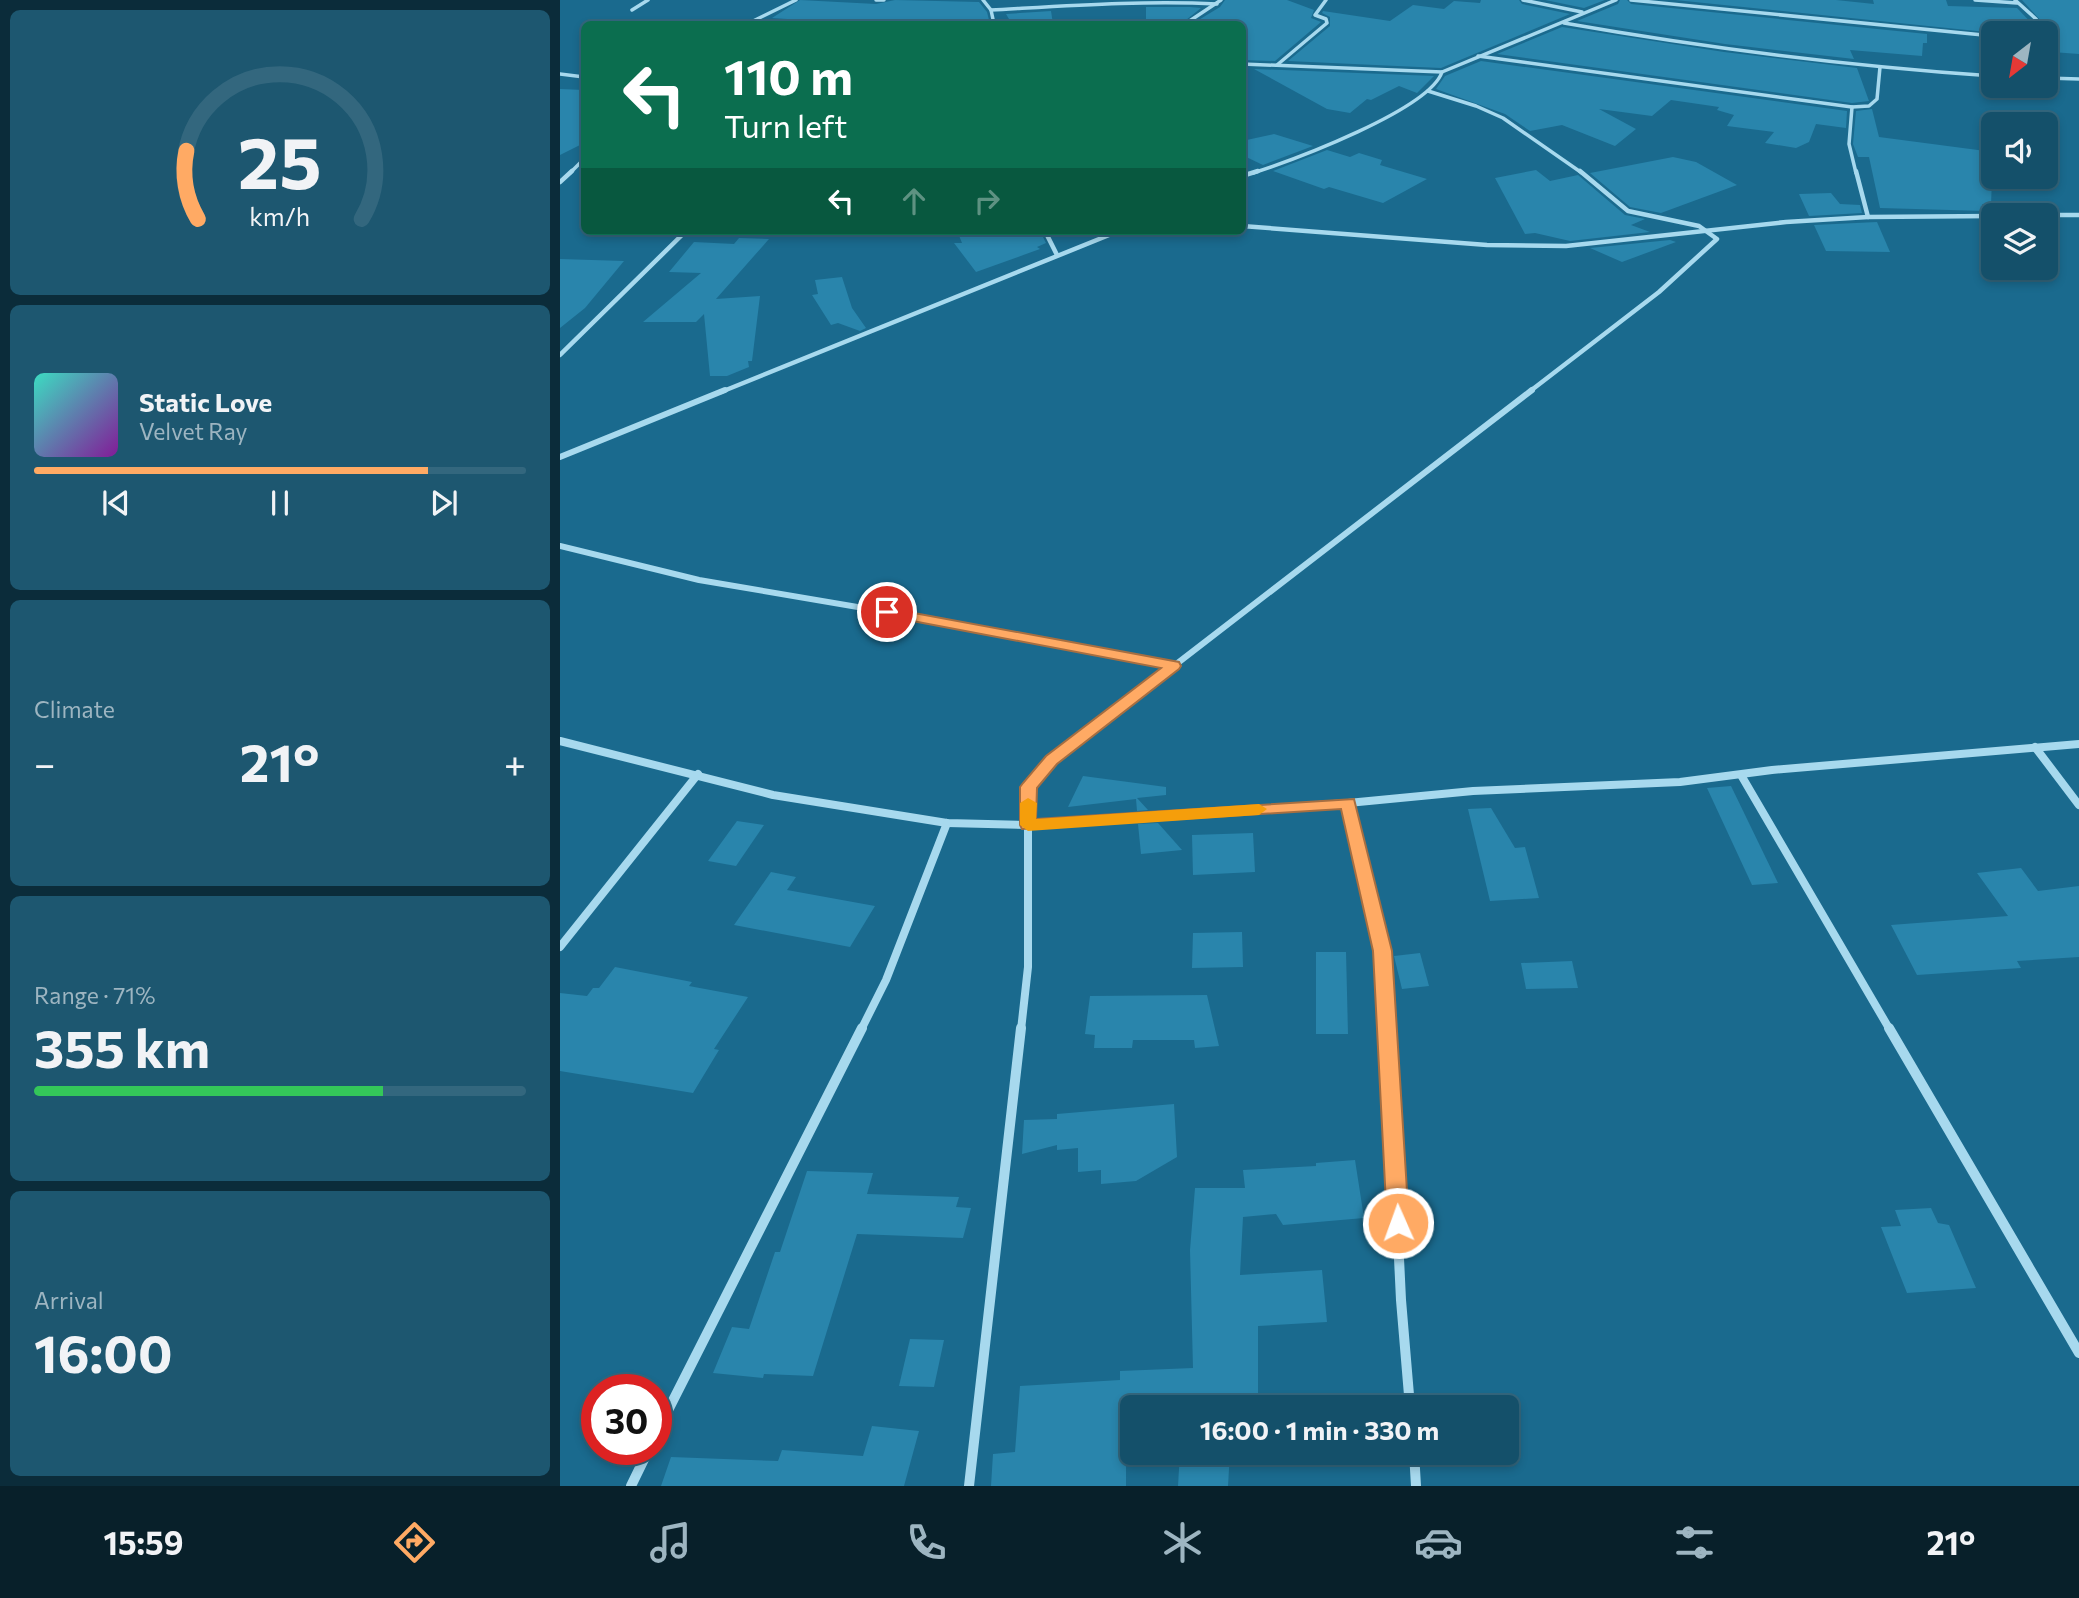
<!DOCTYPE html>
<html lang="en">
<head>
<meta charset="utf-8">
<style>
	body { margin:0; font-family:Commissioner,sans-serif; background:#1d5770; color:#f1f3f6; height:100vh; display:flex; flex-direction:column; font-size:26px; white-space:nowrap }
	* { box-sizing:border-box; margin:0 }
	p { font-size:23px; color:#9db5c1 }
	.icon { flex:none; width:38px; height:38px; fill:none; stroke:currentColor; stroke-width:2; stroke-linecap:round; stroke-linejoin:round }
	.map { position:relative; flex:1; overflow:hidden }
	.panel { display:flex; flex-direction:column; gap:10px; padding:10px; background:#0b2c3a; width:560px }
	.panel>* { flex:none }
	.guide { position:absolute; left:21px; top:21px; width:665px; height:214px; border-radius:10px; box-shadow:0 4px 10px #0003,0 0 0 2px #33677e; background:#0b6e4f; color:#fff; overflow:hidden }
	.needle { width:46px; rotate:211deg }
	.buttons { position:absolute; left:1421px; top:21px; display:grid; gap:14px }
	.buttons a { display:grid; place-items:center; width:77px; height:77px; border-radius:10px; background:#14506a; box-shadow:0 4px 10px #0003,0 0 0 2px #33677e; font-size:35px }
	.speed { position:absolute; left:21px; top:1374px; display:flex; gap:14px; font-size:35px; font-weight:700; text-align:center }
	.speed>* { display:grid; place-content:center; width:91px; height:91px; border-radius:50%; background:#14506a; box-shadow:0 4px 10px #0003,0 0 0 2px #33677e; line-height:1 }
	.speed .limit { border:10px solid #d22; background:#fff; color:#111 }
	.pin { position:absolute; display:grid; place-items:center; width:60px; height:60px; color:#fff; margin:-30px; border:4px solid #fff; border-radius:50%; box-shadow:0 2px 7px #0007 }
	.me { position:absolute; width:77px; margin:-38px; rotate:358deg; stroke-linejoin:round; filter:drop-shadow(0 0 5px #0008) }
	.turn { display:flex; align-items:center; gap:24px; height:147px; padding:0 28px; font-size:32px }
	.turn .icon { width:91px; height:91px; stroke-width:2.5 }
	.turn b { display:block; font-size:49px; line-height:60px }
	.lanes { display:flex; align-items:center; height:66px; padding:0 28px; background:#0003; justify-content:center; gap:35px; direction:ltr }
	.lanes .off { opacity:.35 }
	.big { font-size:52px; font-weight:700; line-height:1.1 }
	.panel .tile { flex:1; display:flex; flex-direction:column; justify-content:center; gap:10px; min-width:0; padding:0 24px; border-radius:10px; background:#1d5770 }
	.panel .dial { align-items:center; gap:0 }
	.dial svg { height:182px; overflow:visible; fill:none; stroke:#33677e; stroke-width:7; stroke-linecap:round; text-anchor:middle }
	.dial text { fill:#f1f3f6; stroke:none }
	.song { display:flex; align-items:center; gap:21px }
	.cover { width:84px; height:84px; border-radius:10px; background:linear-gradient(135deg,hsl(170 70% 55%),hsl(290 70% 35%)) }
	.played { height:7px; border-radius:4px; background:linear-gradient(90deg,#ffaa64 80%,#33677e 80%) }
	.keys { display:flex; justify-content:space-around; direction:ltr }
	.heat { display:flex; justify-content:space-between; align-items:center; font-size:38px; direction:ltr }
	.charge { height:10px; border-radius:5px; background:linear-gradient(90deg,#34c759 71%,#33677e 0) }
	.trip { position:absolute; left:560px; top:1395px; width:399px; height:70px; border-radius:10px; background:#14506a; box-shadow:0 4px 10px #0003,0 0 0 2px #33677e; font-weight:700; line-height:70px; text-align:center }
	.tabs { display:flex; height:112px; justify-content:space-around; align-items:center; background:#08202a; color:#9db5c1 }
	.tabs .icon { width:49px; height:49px }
	.tabs .current { color:#ffaa64 }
	.tabs b { font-size:32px; color:#f1f3f6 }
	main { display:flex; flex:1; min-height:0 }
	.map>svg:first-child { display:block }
	.building { fill:#2985ac }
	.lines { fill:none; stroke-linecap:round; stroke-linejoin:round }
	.street-far4 { stroke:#a7d9ee; stroke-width:3.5 }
	.street-far3 { stroke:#a7d9ee; stroke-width:4.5 }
	.street-far2 { stroke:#a7d9ee; stroke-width:6 }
	.street-far1 { stroke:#a7d9ee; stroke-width:8 }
	.street { stroke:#a7d9ee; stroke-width:10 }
	.route { fill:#ffaa64; stroke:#a66e41; stroke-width:2 }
	.slow { fill:#f59e0b }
</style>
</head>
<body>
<main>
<section class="panel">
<div class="tile dial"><svg viewBox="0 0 100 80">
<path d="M14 69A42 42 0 1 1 86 69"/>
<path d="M14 69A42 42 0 0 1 9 39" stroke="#ffaa64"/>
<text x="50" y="56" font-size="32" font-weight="700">25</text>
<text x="50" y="72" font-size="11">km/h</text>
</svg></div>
<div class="tile">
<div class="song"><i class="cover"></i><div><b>Static Love</b><p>Velvet Ray</p></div></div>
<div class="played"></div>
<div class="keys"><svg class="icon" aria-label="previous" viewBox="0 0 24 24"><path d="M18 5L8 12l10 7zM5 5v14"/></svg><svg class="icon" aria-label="pause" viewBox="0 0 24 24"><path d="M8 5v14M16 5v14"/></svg><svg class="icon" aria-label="next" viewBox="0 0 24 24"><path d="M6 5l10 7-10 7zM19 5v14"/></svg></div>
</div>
<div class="tile"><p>Climate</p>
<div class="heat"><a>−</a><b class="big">21°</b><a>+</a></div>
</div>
<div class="tile"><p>Range · 71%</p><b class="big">355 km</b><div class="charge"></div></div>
<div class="tile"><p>Arrival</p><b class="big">16:00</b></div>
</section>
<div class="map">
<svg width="1519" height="1486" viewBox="0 0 1519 1486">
	<rect width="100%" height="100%" fill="#1a6a8e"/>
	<!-- building -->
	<g class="building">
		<polygon points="240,0 316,4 335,0 419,2 427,12 429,20 364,24 303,24 212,18"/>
		<polygon points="665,0 727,0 754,10 751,18 761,22 715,61 682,60 682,24 632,24 660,7"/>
		<polygon points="921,0 959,0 962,4 1010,14 881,68 728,61 770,26 770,17 762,13 763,11 830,21 853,5 884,9 894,1 920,3"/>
		<polygon points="985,0 1045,0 1024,8"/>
		<polygon points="1060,0 1067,0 1071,4 1367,34 1367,43 1363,43 1362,56 1290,50 1294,59 1165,44 1017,21 1058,4"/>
		<polygon points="1115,0 1276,0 1314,4 1313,0 1386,0 1388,6 1457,8 1481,33 1442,31 1436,33"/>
		<polygon points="1462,0 1519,0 1519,54 1492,52 1488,43 1493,34"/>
		<polygon points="586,7 630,7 641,8 621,24 586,24"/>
		<polygon points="491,11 493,24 452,24 446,14"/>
		<polygon points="1002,27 1164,52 1297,68 1309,101 1292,103 937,54"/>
		<polygon points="921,61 1287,111 1286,128 1256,124 1249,142 1236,148 1205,143 1214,132 1167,126 1174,115 1157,110 1159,107 1111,100 1092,116 1039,109 1076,129 1055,146 1002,125 970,131 945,114 876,89 885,76"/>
		<polygon points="694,69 874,76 857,93 839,86 811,100 807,99 790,113 767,109"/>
		<polygon points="0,89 24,90 24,143 0,155"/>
		<polygon points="1312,109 1319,137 1433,152 1431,205 1422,204 1425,211 1320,208 1309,157 1298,157 1293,144 1296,111"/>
		<polygon points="714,134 753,146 703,165 682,155 682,141"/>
		<polygon points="767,150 790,157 799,153 822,160 820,165 867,179 823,203 769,187 764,189 713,171"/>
		<polygon points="1113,157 1136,162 1177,185 1101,213 1070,207 1030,173"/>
		<polygon points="976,170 990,181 1018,175 1065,215 1085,219 1071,225 1090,232 1010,241 975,233 965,234 935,178"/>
		<polygon points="1271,193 1280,204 1300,205 1302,213 1249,216 1239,194"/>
		<polygon points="1317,222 1330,252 1266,251 1254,225"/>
		<polygon points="415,231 480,231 486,243 477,247 480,249 416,272 394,243 402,243 398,233"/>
		<polygon points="179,238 209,239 156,299 200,296 192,361 188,361 189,367 167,376 150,376 144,314 136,322 83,322 141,273 109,272 134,242 174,244"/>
		<polygon points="1110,240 1116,242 1062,262 1030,248"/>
		<polygon points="0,259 64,261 25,308 0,328"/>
		<polygon points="282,277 292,308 306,328 300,331 278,323 271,325 252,295 258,294 255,280"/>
		<polygon points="523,776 606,787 606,795 577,798 588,810 577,811 576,799 508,807"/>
		<polygon points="1171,786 1218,883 1192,885 1147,788"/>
		<polygon points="931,808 955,848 965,847 979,898 930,901 908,809"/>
		<polygon points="177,821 204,825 176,866 148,861"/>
		<polygon points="598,823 622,850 581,854 578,824"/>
		<polygon points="693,833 695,872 633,875 632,835"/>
		<polygon points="1461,868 1478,891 1519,886 1519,957 1457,961 1461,968 1357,975 1331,925 1448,916 1417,873"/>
		<polygon points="211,872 236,877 227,890 315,906 290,947 174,925"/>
		<polygon points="682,932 683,967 632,968 633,933"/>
		<polygon points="756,952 786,952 788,1034 756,1034"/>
		<polygon points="860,953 869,986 842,989 834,956"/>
		<polygon points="1012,961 1018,988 966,989 961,963"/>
		<polygon points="55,967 132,982 129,986 188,997 154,1049 159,1050 133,1093 0,1071 0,993 27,996 33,988 39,988"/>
		<polygon points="647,995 659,1046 635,1048 634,1040 573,1040 572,1048 534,1048 535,1035 525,1034 530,996"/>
		<polygon points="614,1104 617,1157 576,1181 541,1184 541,1170 518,1172 518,1148 497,1150 497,1145 462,1154 464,1120 497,1119 497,1114"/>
		<polygon points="795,1160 804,1218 723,1225 716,1214 683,1217 680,1275 762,1270 767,1322 698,1326 698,1407 572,1407 572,1433 566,1434 566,1486 431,1486 433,1454 455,1452 460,1386 560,1380 560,1371 633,1368 630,1250 635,1188 685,1188 683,1170 756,1166 756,1163"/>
		<polygon points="247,1171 313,1173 307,1194 399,1197 396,1207 411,1208 403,1238 297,1234 253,1376 204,1374 203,1378 153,1373 172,1327 189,1329 215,1252 220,1252"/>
		<polygon points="1371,1208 1378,1223 1389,1225 1416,1288 1347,1293 1321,1227 1341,1226 1335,1210"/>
		<polygon points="350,1339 384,1340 374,1387 339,1386"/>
		<polygon points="312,1426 359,1431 344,1486 101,1486 111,1457 218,1461 222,1450 303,1456"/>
		<polygon points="620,1452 670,1452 668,1486 618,1486"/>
	</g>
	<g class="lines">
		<!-- street-far4 -->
		<g class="street-far4">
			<polyline points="316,0 324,0"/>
			<polyline points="423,0 431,10 434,24"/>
			<polyline points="963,0 1022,12"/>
			<polyline points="1071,0 1433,36"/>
			<polyline points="1415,0 1457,3"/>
			<polyline points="1455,0 1476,19 1489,36 1486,39"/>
			<polyline points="72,10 88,0"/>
			<path d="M 431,10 C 504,6 585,0 657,4"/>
			<path d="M 1004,23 C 1146,48 1289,66 1433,76"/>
			<polyline points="187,24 236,0"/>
			<polyline points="625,24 661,0"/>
			<polyline points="918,56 1292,107 1309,106 1317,99 1320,67"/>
			<polyline points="682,64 882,72"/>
			<polyline points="717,65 767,23 766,19 755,15 766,0"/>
			<polyline points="0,74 24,77"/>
			<polyline points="1486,78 1519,79"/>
			<polyline points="868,91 916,106 943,118 1022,173"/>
			<polyline points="1292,107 1289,144 1296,173"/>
			<polyline points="10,173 24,159"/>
			<path d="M 693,173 C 733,160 869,110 882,72 L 1056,0"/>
		</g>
		<!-- street-far3 -->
		<g class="street-far3">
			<polyline points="1296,171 1308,217"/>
			<polyline points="682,176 698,171"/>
			<polyline points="0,182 12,171"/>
			<polyline points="1464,215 1519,215"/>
			<polyline points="682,226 927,245 1006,246 1226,222 1308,217 1433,216"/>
			<polyline points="485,231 497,255"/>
			<polyline points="0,355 126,231"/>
			<polyline points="161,392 559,231"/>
			<polyline points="969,392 1099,292 1157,239 1139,226 1068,211 1020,171"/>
		</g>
		<!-- street-far2 -->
		<g class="street-far2">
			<polyline points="0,457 165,390"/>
			<polyline points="0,546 139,580 380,621 613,666"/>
			<polyline points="606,672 972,390"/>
		</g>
		<!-- street-far1 -->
		<g class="street-far1">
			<polyline points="0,741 213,795 387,823 468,825 788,803 913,791 1120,782 1212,770 1519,744"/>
			<polyline points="1475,747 1519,805"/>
			<polyline points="1181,775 1330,1030"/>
			<polyline points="788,803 823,951 829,1030"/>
			<polyline points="0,947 138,774"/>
			<polyline points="301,1030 326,980 387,823"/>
			<polyline points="461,1030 468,967 468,787 492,760 608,670"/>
		</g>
		<!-- street -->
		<g class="street">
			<polyline points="828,1028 841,1300 850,1407"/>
			<polyline points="1329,1028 1519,1353"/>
			<polyline points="96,1434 302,1028"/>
			<polyline points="854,1452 856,1486"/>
			<polyline points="71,1486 89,1449"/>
			<polyline points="409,1486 461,1028"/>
		</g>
	</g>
	<!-- route -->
	<polygon class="route" points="327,608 619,662 621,666 619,669 497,764 477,788 476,819 794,799 832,951 849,1223 846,1229 838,1232 830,1229 827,1223 813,951 781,809 462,829 460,825 460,787 463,783 486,756 601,668 321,615 319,612"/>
	<!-- slow -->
	<polygon class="slow" points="468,798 477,803 476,819 699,804 707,809 699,815 468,831 460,825 460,803"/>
</svg>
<div class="buttons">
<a><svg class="needle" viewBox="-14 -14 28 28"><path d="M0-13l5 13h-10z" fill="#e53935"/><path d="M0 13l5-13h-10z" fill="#9db5c1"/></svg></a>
<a><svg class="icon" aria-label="sound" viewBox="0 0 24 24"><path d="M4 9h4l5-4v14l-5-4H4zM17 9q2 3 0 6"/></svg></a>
<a><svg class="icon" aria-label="layers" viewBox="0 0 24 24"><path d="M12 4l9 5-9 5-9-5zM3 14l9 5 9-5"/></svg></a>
</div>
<div class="speed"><div class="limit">30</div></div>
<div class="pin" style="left:327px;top:612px;background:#d93025"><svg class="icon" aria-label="arrive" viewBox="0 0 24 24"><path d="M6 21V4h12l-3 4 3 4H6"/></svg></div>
<svg class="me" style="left:838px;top:1223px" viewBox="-20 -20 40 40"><circle r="17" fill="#ffaa64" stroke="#fff" stroke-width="3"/><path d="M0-11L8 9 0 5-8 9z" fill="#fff"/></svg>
<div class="trip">16:00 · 1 min · 330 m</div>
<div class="guide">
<div class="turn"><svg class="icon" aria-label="left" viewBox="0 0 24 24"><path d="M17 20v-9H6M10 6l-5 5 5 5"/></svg><div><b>110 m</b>Turn left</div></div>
<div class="lanes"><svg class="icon" aria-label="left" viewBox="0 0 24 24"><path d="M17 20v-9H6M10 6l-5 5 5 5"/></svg><svg class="icon off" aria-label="ahead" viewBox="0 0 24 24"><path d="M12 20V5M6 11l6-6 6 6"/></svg><svg class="icon off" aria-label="right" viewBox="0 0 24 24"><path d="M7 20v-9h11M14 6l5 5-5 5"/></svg></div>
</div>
</div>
</main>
<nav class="tabs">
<b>15:59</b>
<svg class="icon current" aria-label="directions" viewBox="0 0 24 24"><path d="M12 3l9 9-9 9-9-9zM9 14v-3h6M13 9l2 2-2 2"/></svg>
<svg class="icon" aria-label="music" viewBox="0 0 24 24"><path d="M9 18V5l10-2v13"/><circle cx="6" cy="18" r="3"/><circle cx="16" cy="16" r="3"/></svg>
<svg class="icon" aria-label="phone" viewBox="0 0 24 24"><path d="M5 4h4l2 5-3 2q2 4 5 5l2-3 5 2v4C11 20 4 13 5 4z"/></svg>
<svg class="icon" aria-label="climate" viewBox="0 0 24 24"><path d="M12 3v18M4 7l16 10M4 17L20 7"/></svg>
<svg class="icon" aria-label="car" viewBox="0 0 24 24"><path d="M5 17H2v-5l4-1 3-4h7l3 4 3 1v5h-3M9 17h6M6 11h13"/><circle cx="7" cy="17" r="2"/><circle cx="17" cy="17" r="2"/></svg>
<svg class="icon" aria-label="filters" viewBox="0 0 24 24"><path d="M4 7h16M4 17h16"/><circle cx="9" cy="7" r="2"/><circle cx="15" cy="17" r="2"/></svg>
<b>21°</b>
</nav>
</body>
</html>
